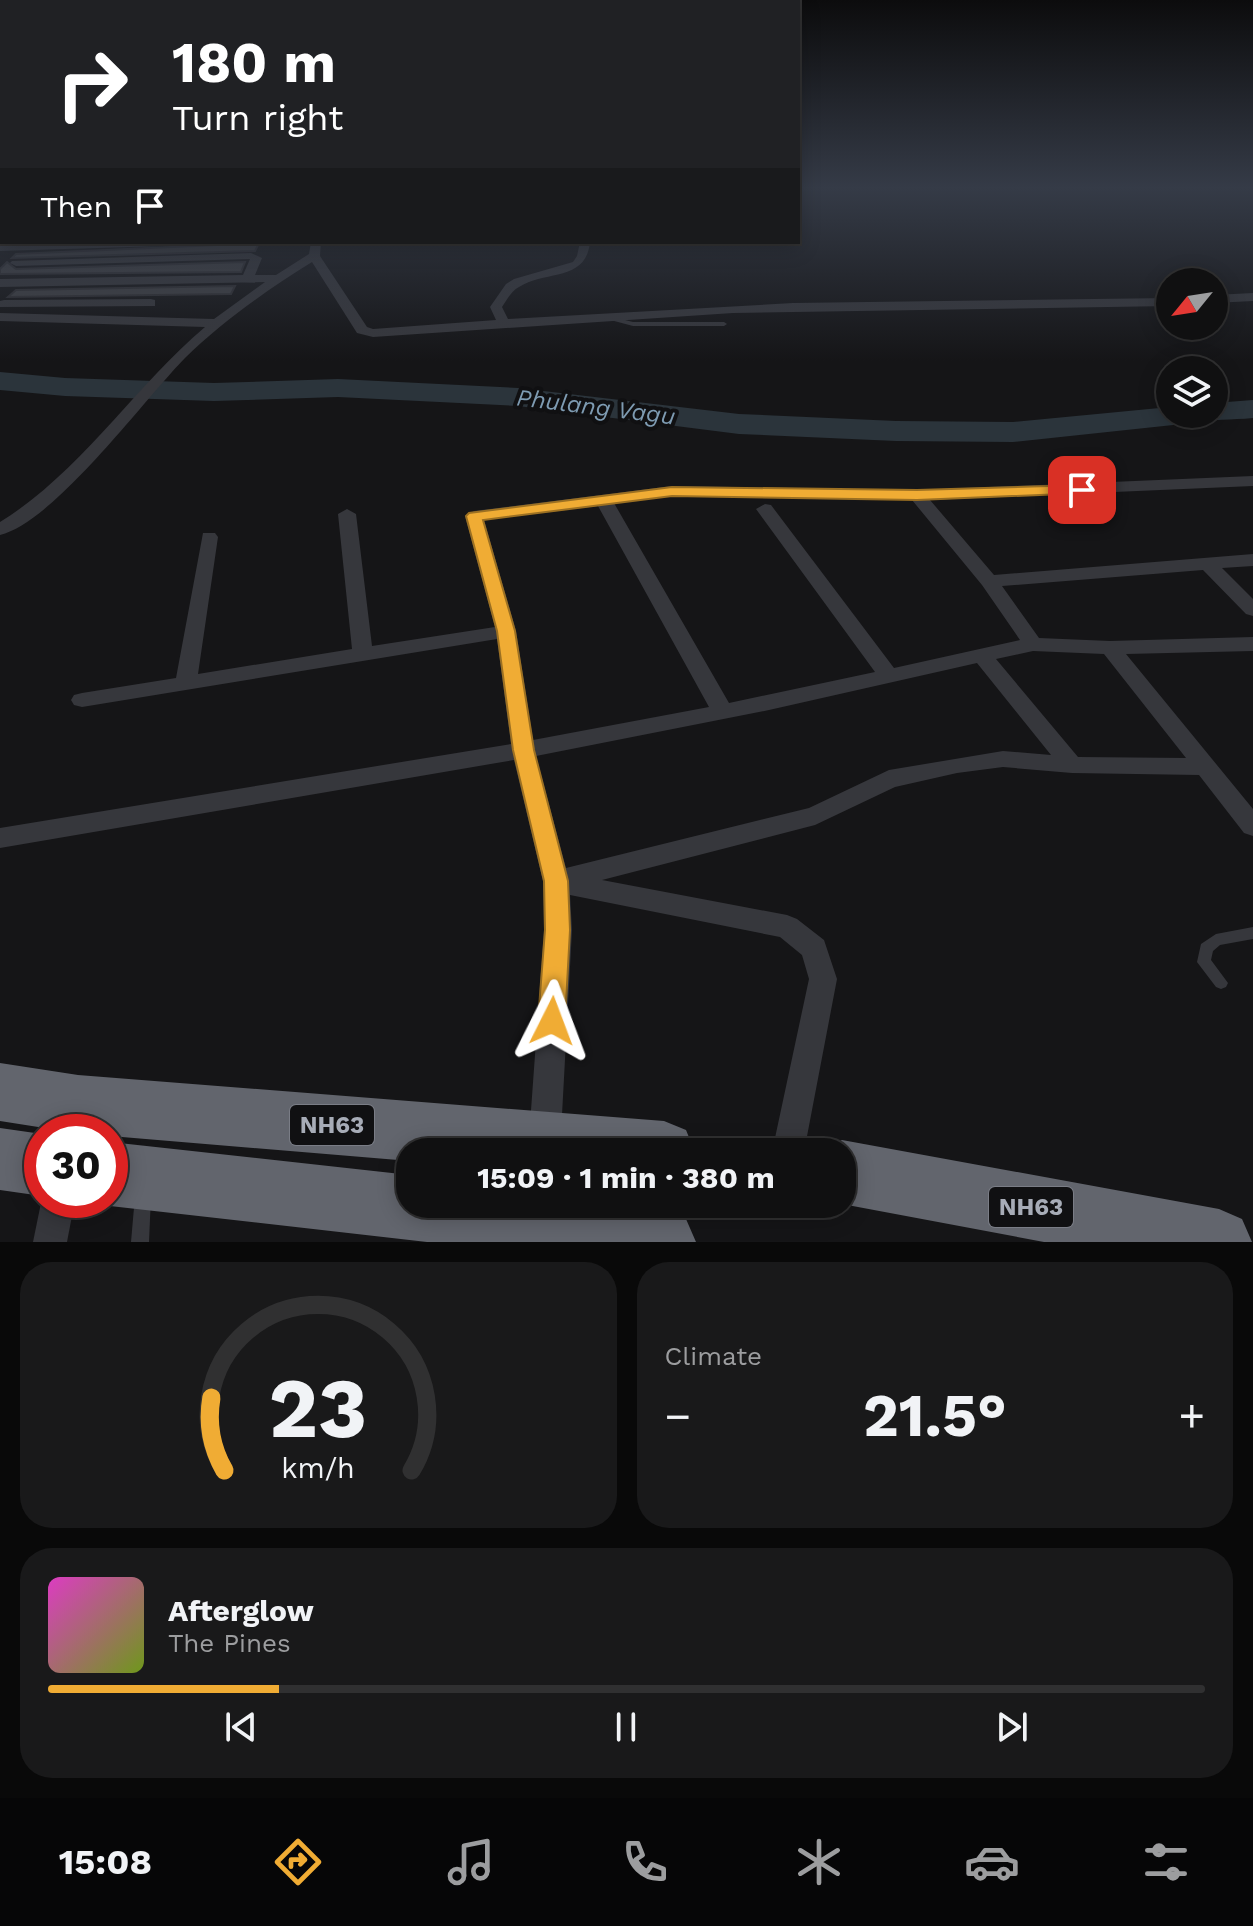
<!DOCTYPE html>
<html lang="en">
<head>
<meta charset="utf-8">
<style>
	body { margin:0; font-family:"Work Sans",sans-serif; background:#19191a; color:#f1f3f6; height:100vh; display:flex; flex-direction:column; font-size:30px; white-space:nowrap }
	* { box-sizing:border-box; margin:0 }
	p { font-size:26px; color:#9c9d9f }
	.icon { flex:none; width:44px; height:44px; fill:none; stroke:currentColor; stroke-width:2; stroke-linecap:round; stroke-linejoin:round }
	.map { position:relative; height:1242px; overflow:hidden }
	.drawer { display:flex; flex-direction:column; gap:20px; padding:20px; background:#090909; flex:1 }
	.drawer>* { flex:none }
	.top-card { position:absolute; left:0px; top:0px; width:800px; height:244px; box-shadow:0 4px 20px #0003,0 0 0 2px #303031; background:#202124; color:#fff; overflow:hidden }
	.needle { width:52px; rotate:240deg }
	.fabs { position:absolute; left:1156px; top:268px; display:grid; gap:16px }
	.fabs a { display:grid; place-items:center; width:72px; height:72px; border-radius:50%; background:#101011; box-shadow:0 4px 20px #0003,0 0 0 2px #303031; font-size:40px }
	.speed { position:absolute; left:24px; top:1114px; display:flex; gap:16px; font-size:40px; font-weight:700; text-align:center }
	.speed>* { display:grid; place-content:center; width:104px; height:104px; border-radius:50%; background:#101011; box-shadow:0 4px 20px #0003,0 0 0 2px #303031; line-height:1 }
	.speed .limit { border:12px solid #d22; background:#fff; color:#111 }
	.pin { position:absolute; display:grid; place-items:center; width:68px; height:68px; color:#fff; margin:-34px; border-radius:16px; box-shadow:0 4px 12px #0006 }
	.me { position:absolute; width:88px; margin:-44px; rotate:3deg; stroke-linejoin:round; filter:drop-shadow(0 0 6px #0008) }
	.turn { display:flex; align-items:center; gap:28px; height:168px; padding:0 40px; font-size:36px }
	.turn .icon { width:104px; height:104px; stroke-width:2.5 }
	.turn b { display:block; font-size:56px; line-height:68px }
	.then { display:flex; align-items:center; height:76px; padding:0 40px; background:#0003; gap:16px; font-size:30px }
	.big { font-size:60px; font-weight:700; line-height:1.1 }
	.drawer .card { flex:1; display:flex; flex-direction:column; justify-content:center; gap:12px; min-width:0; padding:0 28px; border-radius:32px; background:#19191a }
	.drawer .dial { align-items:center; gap:0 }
	.dial svg { height:208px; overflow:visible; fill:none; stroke:#303031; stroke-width:7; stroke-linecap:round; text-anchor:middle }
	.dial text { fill:#f1f3f6; stroke:none }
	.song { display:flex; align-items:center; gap:24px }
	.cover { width:96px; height:96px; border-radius:12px; background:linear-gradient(135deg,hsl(310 70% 55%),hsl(80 70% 35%)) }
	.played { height:8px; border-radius:4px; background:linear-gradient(90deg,#f0ac34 20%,#303031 20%) }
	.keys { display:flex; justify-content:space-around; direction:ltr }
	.heat { display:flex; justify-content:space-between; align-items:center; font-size:44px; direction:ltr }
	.drawer .tiles { flex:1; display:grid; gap:20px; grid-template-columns:1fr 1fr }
	.card:last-child { grid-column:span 2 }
	.trip { position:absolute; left:396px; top:1138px; width:460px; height:80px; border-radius:32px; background:#101011; box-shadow:0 4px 20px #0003,0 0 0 2px #303031; font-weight:700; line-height:80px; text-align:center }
	.tab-bar { display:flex; height:128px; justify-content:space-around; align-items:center; background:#060607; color:#9c9d9f }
	.tab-bar .icon { width:56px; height:56px }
	.tab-bar .active { color:#f0ac34 }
	.tab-bar b { font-size:36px; color:#f1f3f6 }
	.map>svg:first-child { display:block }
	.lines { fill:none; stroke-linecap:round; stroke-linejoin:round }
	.river { fill:#2b343b; fill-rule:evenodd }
	.building { fill:#3f4044; stroke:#2f2f33; stroke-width:2 }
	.lane { fill:#36373c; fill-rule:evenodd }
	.street { fill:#36373c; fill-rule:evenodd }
	.highway { fill:#62656d; fill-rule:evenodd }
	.route { fill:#f0ac34; stroke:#9c7022; stroke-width:2 }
	.labels { text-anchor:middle; stroke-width:8; stroke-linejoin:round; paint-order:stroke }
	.far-water-label { font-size:24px; font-style:italic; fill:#7e9bb2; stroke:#101012 }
	.shield { fill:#101012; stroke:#7a7d86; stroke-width:2 }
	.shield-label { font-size:24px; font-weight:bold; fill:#a7acb7 }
</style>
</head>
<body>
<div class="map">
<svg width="1253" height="1242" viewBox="0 0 1253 1242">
	<rect width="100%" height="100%" fill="#151517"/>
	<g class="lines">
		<!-- river -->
		<path class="river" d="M 0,372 L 65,378 L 214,383 L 338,379 L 518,388 L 739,414 L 896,421 L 1013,422 L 1170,407 L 1170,414 L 1214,414 L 1214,403 L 1253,400 L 1253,418 C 1232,420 1211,419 1192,423 L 1013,442 L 896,441 L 739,434 L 518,406 L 338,397 L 214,401 L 65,396 L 0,390 Z"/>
	</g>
	<!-- building -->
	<g class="building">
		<polygon points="259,243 255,251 12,258 16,254"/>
		<polygon points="7,262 16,269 245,262 241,272 0,274 0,269"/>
		<polygon points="235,286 231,294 8,297 16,290"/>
	</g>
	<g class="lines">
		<!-- lane -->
		<g class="lane">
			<polygon points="605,315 633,322 724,322 727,324 724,326 633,326 603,318 603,316"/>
			<polygon points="1253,927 1253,939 1220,945 1213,951 1211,960 1228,983 1226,987 1221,989 1216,987 1197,962 1201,944 1216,934"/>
			<polygon points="143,1188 149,1190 151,1196 149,1242 131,1242 135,1196 137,1190"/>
		</g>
		<!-- street -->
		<g class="street">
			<polygon points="0,203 2,203 0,211"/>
			<rect x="0" y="229" width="2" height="6"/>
			<polygon points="88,242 200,242 195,245 0,251 0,245"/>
			<path d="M 311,242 L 321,242 L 320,256 L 367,327 L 373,329 L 496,320 L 490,307 L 506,284 L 514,279 L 573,262 L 577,256 L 580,242 L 590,242 C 586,282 546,270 519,287 C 511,291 507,300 502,307 L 508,319 L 793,303 L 1170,298 L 1170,306 L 733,313 L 373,337 L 357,333 L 312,262 C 267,290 223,321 185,358 C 143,401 54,522 0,535 L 0,522 C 81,472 133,388 205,327 L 0,321 L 0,313 L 214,319 L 265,282 L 0,287 L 0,279 L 243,275 L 250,259 L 16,266 L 10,263 L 12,261 L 251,253 L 262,258 L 255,275 L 276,275 L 309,254 Z"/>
			<polygon points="1253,293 1253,301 1214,303 1214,295"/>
			<polygon points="151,299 155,300 155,306 0,307 0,301 4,300"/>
			<path d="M 1253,476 L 1253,486 L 930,500 L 994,575 L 1253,554 L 1253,566 L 1222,568 L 1253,599 L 1253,616 L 1246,614 L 1203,570 L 1002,586 L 1039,638 L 1110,641 L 1253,637 L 1253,651 L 1126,654 L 1253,809 L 1253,836 L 1244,833 L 1199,775 L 1072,773 L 1003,767 L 957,773 L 895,787 L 815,825 L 602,880 L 787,915 L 797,919 L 824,940 L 837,979 L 804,1152 L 772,1152 L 809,979 L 802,955 L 780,937 L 570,895 L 572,930 L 560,1152 L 528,1152 L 544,930 L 543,881 L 514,760 L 0,848 L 0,828 L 511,744 L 497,639 L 82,707 L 74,705 L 71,700 L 74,695 L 82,693 L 176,678 L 203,533 L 215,533 L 218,537 L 198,674 L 352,649 L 338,514 L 347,509 L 356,514 L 372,646 L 495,627 L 465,516 L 474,511 L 672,486 L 917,490 ZM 757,495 L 912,500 L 982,585 L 1020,640 L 894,668 L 771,505 L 765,504 L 756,509 L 875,672 L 729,703 L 614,503 L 672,496 ZM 598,506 L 709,707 L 533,740 L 516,631 L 484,520 ZM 1033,651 L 1104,654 L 1186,758 L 1078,757 L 996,659 ZM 977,663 L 1051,755 L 1003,751 L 889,770 L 809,808 L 566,868 L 536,756 L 769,710 Z"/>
			<polygon points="42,1198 75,1200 67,1242 33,1242"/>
		</g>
		<!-- highway -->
		<g class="highway">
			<polygon points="0,1063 78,1075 664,1121 686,1130 695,1152 410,1152 410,1161 110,1136 110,1132 70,1132 0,1121"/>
			<polygon points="0,1128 42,1134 42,1196 0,1190"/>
			<polygon points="842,1140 1219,1209 1242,1219 1252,1242 1044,1242 842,1204 842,1152 819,1152"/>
			<polygon points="110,1142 410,1175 410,1204 633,1204 663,1209 686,1219 696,1242 427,1242 110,1206 96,1200 110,1200"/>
		</g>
	</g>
	<!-- sky -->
	<linearGradient id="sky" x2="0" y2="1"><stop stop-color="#0c0c0d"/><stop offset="0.52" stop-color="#353b47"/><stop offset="1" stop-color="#353b47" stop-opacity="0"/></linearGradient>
	<rect width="1253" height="361" fill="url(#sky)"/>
	<!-- route -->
	<polygon class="route" points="1082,485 1090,490 1087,493 917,500 672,496 483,520 515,631 534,750 568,881 570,930 565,1021 561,1030 552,1033 542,1030 538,1021 545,930 544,881 513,750 497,631 466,516 469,513 672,487 917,490"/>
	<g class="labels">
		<!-- far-water labels -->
		<g class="far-water-label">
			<text transform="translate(596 407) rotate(7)" y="8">Phulang Vagu</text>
		</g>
		<!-- shield labels -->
		<g class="shield">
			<rect x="290" y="1105" width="84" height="40" rx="6"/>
			<rect x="989" y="1187" width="84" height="40" rx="6"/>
		</g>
		<g class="shield-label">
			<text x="332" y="1133">NH63</text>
			<text x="1031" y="1215">NH63</text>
		</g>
	</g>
</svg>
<div class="fabs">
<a><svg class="needle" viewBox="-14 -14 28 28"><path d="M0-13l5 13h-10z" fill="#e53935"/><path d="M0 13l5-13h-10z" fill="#9c9d9f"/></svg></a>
<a><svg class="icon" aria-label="layers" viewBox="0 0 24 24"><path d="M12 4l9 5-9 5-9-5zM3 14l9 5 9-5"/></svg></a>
</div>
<div class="speed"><div class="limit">30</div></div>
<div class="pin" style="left:1082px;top:490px;background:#d93025"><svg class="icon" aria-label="arrive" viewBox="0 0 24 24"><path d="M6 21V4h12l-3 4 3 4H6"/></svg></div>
<svg class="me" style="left:552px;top:1021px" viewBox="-20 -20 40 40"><path d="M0-17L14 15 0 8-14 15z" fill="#f0ac34" stroke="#fff" stroke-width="4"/></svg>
<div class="trip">15:09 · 1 min · 380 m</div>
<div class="top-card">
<div class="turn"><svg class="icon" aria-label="right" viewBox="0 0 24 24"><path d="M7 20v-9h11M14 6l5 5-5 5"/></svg><div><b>180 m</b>Turn right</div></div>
<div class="then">Then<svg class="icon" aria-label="arrive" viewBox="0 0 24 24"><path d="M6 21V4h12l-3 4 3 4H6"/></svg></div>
</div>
</div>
<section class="drawer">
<div class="tiles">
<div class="card dial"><svg viewBox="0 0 100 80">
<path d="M14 69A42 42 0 1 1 86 69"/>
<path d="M14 69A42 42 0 0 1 9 41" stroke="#f0ac34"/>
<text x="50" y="56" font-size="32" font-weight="700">23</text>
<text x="50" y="72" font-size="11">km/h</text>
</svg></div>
<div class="card"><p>Climate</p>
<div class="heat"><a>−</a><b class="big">21.5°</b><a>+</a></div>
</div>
<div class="card">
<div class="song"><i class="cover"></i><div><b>Afterglow</b><p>The Pines</p></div></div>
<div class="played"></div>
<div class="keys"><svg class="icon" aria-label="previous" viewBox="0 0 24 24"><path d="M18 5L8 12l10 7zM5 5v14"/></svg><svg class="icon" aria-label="pause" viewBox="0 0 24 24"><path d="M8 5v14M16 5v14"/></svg><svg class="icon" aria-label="next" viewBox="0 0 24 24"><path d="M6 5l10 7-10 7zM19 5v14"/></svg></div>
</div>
</div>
</section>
<nav class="tab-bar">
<b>15:08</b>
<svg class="icon active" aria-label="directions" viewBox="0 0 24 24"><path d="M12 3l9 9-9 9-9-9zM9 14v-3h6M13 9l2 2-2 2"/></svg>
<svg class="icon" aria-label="music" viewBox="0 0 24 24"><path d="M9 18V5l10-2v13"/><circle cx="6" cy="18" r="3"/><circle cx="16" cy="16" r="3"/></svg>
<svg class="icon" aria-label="phone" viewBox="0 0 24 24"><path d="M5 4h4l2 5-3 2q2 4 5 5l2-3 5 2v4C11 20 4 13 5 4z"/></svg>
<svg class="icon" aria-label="climate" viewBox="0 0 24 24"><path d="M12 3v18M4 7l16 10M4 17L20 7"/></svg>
<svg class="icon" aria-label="car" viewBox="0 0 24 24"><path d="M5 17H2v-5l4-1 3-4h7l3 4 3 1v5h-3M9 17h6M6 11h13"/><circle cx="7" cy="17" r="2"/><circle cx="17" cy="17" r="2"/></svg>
<svg class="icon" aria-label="filters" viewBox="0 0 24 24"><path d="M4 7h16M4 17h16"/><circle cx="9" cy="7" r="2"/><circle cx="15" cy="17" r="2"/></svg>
</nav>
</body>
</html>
